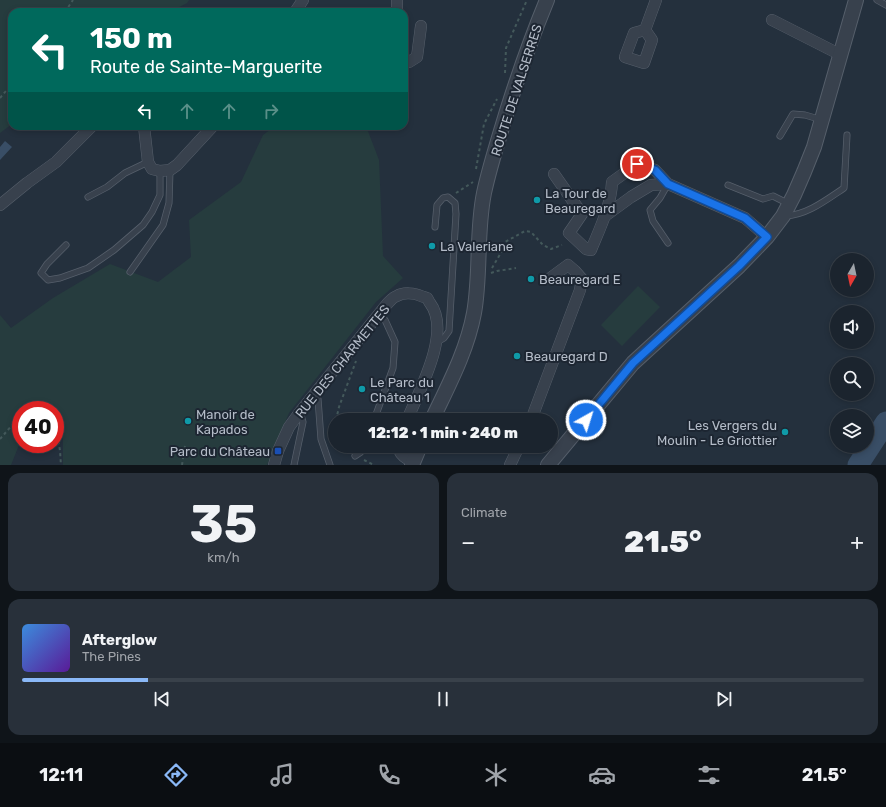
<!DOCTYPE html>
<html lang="en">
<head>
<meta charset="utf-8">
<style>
	body { margin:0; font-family:Rubik,sans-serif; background:#28303a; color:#f1f3f6; height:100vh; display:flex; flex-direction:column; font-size:15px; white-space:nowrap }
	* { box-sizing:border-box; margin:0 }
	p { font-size:13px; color:#a0a4aa }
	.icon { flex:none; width:22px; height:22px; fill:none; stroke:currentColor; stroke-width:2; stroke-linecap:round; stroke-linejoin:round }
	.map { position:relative; height:465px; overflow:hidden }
	.sheet { display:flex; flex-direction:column; gap:8px; padding:8px; background:#0f1419; flex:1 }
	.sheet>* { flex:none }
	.top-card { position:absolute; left:8px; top:8px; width:400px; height:122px; border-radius:12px; box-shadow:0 2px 6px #0003,0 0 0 1px #39414a; background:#00695c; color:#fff; overflow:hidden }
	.needle { width:26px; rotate:189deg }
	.tools { position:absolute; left:830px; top:253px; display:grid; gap:8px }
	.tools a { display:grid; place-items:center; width:44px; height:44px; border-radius:50%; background:#1b242e; box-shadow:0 2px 6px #0003,0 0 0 1px #39414a; font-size:20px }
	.speed { position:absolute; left:12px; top:401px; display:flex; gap:8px; font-size:20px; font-weight:700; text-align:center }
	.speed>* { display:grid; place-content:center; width:52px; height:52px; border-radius:50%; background:#1b242e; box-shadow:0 2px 6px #0003,0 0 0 1px #39414a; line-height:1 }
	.speed .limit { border:6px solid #d22; background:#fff; color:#111 }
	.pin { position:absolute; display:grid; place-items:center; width:34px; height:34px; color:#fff; margin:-17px; border:2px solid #fff; border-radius:50%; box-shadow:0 1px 4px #0007 }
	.me { position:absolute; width:44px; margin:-22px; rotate:39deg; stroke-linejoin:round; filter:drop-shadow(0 0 3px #0008) }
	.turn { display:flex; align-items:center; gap:14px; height:84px; padding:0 16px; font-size:18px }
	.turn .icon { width:52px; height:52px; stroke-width:2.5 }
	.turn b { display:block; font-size:28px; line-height:34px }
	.lanes { display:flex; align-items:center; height:38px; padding:0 16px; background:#0003; justify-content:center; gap:20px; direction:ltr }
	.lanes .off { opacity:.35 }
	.big { font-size:30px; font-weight:800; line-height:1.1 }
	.sheet .widget { flex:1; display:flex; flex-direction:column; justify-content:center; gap:6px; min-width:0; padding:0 14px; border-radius:12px; background:#28303a }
	.sheet .dial { align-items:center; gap:0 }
	.dial b { font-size:52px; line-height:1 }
	.song { display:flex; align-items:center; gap:12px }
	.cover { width:48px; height:48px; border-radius:6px; background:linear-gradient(135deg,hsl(210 70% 55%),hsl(270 70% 35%)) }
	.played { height:4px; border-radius:2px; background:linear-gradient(90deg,#8ab8f7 15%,#39414a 15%) }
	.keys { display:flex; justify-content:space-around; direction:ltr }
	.heat { display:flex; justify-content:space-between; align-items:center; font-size:22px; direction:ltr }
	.sheet .tiles { flex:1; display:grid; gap:8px; grid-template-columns:1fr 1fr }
	.widget:last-child { grid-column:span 2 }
	.trip { position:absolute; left:328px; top:413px; width:230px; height:40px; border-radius:20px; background:#1b242e; box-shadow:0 2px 6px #0003,0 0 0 1px #39414a; font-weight:800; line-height:40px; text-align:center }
	.dock { display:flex; height:64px; justify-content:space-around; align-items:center; background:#0b0e12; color:#a0a4aa }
	.dock .icon { width:28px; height:28px }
	.dock .active { color:#8ab8f7 }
	.dock b { font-size:18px; color:#f1f3f6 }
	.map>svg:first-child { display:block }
	.green { fill:#263c3e }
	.water { fill:#394e66 }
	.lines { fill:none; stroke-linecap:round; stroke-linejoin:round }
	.river { stroke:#394e66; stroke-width:21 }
	.service-casing { stroke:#565f6b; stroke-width:7 }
	.minor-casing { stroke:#565f6b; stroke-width:12 }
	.tertiary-casing { stroke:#565f6b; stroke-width:16 }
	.path { stroke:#44595b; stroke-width:2; stroke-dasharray:3 3; stroke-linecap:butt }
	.service { stroke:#38414d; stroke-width:5.5 }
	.minor { stroke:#38414d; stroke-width:11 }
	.tertiary { stroke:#38414d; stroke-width:14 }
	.route-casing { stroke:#114b97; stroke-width:10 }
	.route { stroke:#1a73e8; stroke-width:7 }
	.culture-dot { fill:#0f9aa8; stroke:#1d2632; stroke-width:1.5 }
	.transit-dot { fill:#1a4fb4; stroke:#1d2632; stroke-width:1.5 }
	.labels { text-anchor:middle; stroke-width:4; stroke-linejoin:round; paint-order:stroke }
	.street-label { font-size:13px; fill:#b4bcc8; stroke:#1d2632 }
	.poi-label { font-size:13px; fill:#b4bcc8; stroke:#1d2632; text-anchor:start }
</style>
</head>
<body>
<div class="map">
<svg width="886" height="465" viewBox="0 0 886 465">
	<rect width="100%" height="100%" fill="#24303d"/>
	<!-- green -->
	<g class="green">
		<polygon points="0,0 189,0 187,3 170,12 12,12 12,124 0,133"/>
		<polygon points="275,126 366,126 379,160 383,256 403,278 376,302 289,413 267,465 63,465 63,431 55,420 55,410 47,410 44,403 40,410 21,410 21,440 11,465 0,465 0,315 11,328 53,298 110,264 158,282 191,257 189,220 241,182 263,135"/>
		<polygon points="638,286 660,307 622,346 601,325"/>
	</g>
	<!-- water -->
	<polygon class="water" points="5,141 12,147 0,160 0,147"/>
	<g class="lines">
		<!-- river -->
		<polyline class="river" points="858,465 886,422"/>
		<defs>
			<g id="service">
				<polyline points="877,0 886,5"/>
				<polyline points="780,136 793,114 805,115 822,120"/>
				<polyline points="668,184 660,198 650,210 653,221 668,243"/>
				<polyline points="728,185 763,199 773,196 783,201 788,206"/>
				<polyline points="88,197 107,187 125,173 148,162"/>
				<path d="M 785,216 C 807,215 826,200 844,188 L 847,135"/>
				<polyline points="435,227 437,205 443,198 448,197 455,203 456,214 449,331 444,338 437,342"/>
				<polyline points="66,245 47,264 41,273 48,280 60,278 88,268 114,250 143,225 152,212 160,195 160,171"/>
				<polyline points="130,272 163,225 169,203 170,170"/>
				<polyline points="313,395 318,399 321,439 330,465"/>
				<polyline points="374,420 393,368 395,342 385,320 378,315"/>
				<polyline points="355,456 361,452 362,446"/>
				<polyline points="294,465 303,422 300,412"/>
			</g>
			<g id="minor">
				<polyline points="295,12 303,0"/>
				<polyline points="397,12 397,0"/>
				<polyline points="772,20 841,55"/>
				<polygon points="645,30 652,40 644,63 625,57 634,33"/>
				<polyline points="645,30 656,0"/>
				<polyline points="404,62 409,62 417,57 421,26"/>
				<polyline points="144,126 148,162 152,169 160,171 170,170 177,165 213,126"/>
				<path d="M 554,174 L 582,214 L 569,233 L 586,249 L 591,250 C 600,228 611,206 612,182 L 637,164 L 655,170 L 668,184 L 745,218 L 767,237"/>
				<polyline points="0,205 27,183 56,162 92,126"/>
				<polyline points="605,216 631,197 651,185 668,184"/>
				<polyline points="531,420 580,290 582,279 575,271 568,265 549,279"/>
				<path d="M 398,446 C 399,455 406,459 413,462"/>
				<path d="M 274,465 L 278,451 L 289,427 L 300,412 L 387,304 C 390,301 393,297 397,296 C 403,292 415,293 421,296 C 423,297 425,297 427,298 C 428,299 429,302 430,303 C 452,332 419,391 407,420"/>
				<polyline points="510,465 519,446"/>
			</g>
			<g id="tertiary">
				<path d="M 432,420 C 448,386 467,351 474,313 C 481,274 476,232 484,193 C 490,165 499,138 507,111 C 519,73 532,36 547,0"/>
				<polyline points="412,465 420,446"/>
				<polyline points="548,465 633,363 739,266 767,237 783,216 794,195 804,172 814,147 856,0"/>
			</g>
		</defs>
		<!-- service casing -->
		<use href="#service" class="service-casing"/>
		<!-- minor casing -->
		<use href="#minor" class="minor-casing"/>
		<!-- tertiary casing -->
		<use href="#tertiary" class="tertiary-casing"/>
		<!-- path -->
		<g class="path">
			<polyline points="65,12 73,0"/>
			<polyline points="505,73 506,48 527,0"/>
			<polyline points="0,98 12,84"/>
			<polyline points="476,169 484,124 497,99"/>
			<polyline points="456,193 473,182"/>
			<polyline points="492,268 502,251 505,242 525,231 531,232 543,245 551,249 562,245"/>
			<polyline points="491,273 497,271 516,268"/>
			<polyline points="28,410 33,410"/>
			<polyline points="336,420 339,407 356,361"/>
			<path d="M 55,436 C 61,444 60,456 61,465"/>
			<polyline points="329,436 334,432 335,425"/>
			<polyline points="0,439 21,415"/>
			<polyline points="364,460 374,465"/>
			<polyline points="182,465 185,446"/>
		</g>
		<!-- service -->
		<use href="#service" class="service"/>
		<!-- minor -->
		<use href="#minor" class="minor"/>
		<!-- tertiary -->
		<use href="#tertiary" class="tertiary"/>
	</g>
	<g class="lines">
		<defs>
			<polyline id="route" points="586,420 633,363 739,266 767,237 745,218 668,184 655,170 637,164"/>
		</defs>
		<!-- route casing -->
		<use href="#route" class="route-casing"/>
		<!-- route -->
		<use href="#route" class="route"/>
	</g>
	<!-- markers -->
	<g class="culture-dot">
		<circle cx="537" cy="200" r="4"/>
		<circle cx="432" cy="246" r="4"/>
		<circle cx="531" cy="279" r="4"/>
		<circle cx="517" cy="356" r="4"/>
		<circle cx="362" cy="389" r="4"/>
		<circle cx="188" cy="421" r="4"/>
		<circle cx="785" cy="432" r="4"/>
	</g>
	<rect class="transit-dot" x="274" y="447" width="8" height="8" rx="2"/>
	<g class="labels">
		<!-- street labels -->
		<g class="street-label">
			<text transform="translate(516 90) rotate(-72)" y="5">ROUTE DE VALSERRES</text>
			<text transform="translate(342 361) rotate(-51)" y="5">RUE DES CHARMETTES</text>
		</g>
		<!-- poi labels -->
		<g class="poi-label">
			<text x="545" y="198">La Tour de<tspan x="545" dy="15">Beauregard</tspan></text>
			<text x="440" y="251">La Valeriane</text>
			<text x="539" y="284">Beauregard E</text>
			<text x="525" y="361">Beauregard D</text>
			<text x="370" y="387">Le Parc du<tspan x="370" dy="15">Château 1</tspan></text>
			<text x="196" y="419">Manoir de<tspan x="196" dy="15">Kapados</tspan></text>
			<text x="777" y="430" text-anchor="end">Les Vergers du<tspan x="777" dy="15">Moulin - Le Griottier</tspan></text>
			<text x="270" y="456" text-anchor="end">Parc du Château</text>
		</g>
	</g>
</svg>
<div class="tools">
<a><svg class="needle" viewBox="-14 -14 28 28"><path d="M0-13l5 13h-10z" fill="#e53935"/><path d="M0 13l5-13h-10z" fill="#a0a4aa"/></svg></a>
<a><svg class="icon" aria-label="sound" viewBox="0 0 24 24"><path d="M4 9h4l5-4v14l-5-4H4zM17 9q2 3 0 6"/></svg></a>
<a><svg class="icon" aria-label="search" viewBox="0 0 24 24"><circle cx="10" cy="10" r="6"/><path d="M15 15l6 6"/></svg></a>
<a><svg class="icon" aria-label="layers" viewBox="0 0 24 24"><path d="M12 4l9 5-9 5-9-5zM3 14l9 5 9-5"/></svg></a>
</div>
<div class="speed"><div class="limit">40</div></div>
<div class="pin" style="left:637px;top:164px;background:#d93025"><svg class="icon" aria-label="arrive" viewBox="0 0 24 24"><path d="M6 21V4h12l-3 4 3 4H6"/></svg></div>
<svg class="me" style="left:586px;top:420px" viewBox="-20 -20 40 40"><circle r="17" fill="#1a73e8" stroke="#fff" stroke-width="3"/><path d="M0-11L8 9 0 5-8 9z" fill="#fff"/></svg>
<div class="trip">12:12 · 1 min · 240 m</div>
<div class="top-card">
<div class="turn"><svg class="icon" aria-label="left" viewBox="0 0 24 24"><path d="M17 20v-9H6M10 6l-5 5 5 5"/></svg><div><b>150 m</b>Route de Sainte-Marguerite</div></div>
<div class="lanes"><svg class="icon" aria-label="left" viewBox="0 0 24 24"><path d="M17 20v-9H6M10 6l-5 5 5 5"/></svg><svg class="icon off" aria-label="ahead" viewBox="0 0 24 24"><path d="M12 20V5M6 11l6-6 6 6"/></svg><svg class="icon off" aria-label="ahead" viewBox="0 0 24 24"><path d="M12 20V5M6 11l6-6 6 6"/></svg><svg class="icon off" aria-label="right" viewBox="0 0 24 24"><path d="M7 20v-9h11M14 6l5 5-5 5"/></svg></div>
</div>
</div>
<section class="sheet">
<div class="tiles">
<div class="widget dial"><b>35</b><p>km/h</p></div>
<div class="widget"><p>Climate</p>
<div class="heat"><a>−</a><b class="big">21.5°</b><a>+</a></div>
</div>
<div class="widget">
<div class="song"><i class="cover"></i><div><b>Afterglow</b><p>The Pines</p></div></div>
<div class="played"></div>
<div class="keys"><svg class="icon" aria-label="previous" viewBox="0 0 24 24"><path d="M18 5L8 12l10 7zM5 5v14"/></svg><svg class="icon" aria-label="pause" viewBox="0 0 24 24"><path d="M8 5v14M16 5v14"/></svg><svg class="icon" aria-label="next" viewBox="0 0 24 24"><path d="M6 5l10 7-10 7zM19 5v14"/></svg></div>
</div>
</div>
</section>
<nav class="dock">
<b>12:11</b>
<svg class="icon active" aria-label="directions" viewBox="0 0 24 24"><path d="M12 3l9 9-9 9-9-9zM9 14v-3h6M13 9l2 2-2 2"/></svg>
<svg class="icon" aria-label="music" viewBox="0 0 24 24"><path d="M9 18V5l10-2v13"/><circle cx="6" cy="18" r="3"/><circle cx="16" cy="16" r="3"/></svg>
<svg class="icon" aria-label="phone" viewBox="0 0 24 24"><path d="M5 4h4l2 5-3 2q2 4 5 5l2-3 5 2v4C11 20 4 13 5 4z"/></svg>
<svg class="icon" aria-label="climate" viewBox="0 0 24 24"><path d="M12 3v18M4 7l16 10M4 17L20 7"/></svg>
<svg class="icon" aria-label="car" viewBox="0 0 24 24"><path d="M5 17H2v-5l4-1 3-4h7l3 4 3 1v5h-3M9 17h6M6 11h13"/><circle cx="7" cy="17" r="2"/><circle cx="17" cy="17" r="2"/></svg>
<svg class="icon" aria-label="filters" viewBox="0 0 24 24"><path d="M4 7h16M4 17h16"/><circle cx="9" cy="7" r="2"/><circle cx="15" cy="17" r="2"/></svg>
<b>21.5°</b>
</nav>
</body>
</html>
